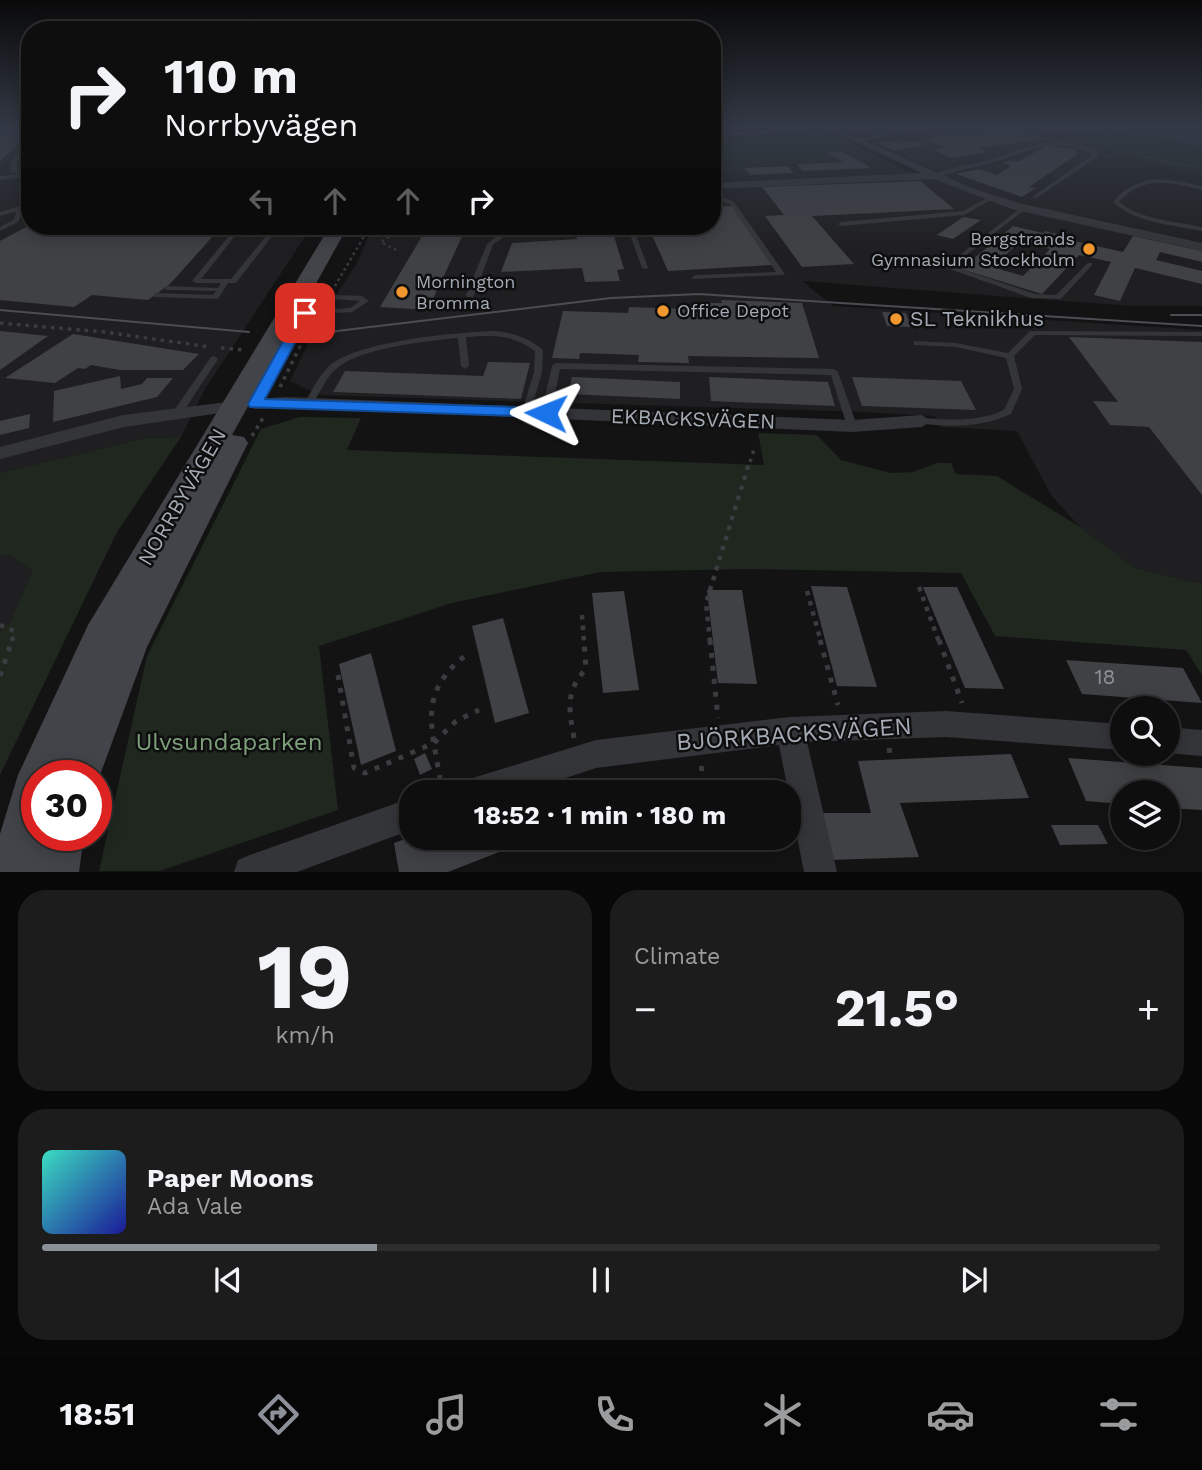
<!DOCTYPE html>
<html lang="en">
<head>
<meta charset="utf-8">
<style>
	body { margin:0; font-family:"Work Sans",sans-serif; background:#1c1c1d; color:#f1f3f6; height:100vh; display:flex; flex-direction:column; font-size:26px; white-space:nowrap }
	* { box-sizing:border-box; margin:0 }
	p { font-size:23px; color:#9b9c9e }
	.icon { flex:none; width:38px; height:38px; fill:none; stroke:currentColor; stroke-width:2; stroke-linecap:round; stroke-linejoin:round }
	.map { position:relative; height:872px; overflow:hidden }
	.drawer { display:flex; flex-direction:column; gap:18px; padding:18px; background:#080808; flex:1 }
	.drawer>* { flex:none }
	.banner { position:absolute; left:21px; top:21px; width:700px; height:214px; border-radius:28px; box-shadow:0 4px 18px #0003,0 0 0 2px #2e2e2f; background:#0e0e0f; color:#f1f3f6; overflow:hidden }
	.fabs { position:absolute; left:1110px; top:696px; display:grid; gap:14px }
	.fabs a { display:grid; place-items:center; width:70px; height:70px; border-radius:50%; background:#0e0e0f; box-shadow:0 4px 18px #0003,0 0 0 2px #2e2e2f; font-size:35px }
	.speed { position:absolute; left:21px; top:760px; display:flex; gap:14px; font-size:35px; font-weight:700; text-align:center }
	.speed>* { display:grid; place-content:center; width:91px; height:91px; border-radius:50%; background:#0e0e0f; box-shadow:0 4px 18px #0003,0 0 0 2px #2e2e2f; line-height:1 }
	.speed .limit { border:10px solid #d22; background:#fff; color:#111 }
	.pin { position:absolute; display:grid; place-items:center; width:60px; height:60px; color:#fff; margin:-30px; border-radius:14px; box-shadow:0 4px 10px #0006 }
	.me { position:absolute; width:77px; margin:-38px; rotate:272deg; stroke-linejoin:round; filter:drop-shadow(0 0 5px #0008) }
	.turn { display:flex; align-items:center; gap:24px; height:147px; padding:0 28px; font-size:32px }
	.turn .icon { width:91px; height:91px; stroke-width:2.5 }
	.turn b { display:block; font-size:49px; line-height:60px }
	.lanes { display:flex; align-items:center; height:66px; padding:0 28px; background:#0003; justify-content:center; gap:35px; direction:ltr }
	.lanes .off { opacity:.35 }
	.big { font-size:52px; font-weight:700; line-height:1.1 }
	.drawer .card { flex:1; display:flex; flex-direction:column; justify-content:center; gap:10px; min-width:0; padding:0 24px; border-radius:28px; background:#1c1c1d }
	.drawer .dial { align-items:center; gap:0 }
	.dial b { font-size:91px; line-height:1 }
	.song { display:flex; align-items:center; gap:21px }
	.cover { width:84px; height:84px; border-radius:10px; background:linear-gradient(135deg,hsl(170 70% 55%),hsl(240 70% 35%)) }
	.played { height:7px; border-radius:4px; background:linear-gradient(90deg,#8c9099 30%,#2e2e2f 30%) }
	.keys { display:flex; justify-content:space-around; direction:ltr }
	.heat { display:flex; justify-content:space-between; align-items:center; font-size:38px; direction:ltr }
	.drawer .tiles { flex:1; display:grid; gap:18px; grid-template-columns:1fr 1fr }
	.card:last-child { grid-column:span 2 }
	.trip { position:absolute; left:399px; top:780px; width:402px; height:70px; border-radius:28px; background:#0e0e0f; box-shadow:0 4px 18px #0003,0 0 0 2px #2e2e2f; font-weight:700; line-height:70px; text-align:center }
	.tab-bar { display:flex; height:112px; justify-content:space-around; align-items:center; background:#060606; color:#9b9c9e }
	.tab-bar .icon { width:49px; height:49px }
	.tab-bar .on { color:#8c9099 }
	.tab-bar b { font-size:32px; color:#f1f3f6 }
	.map>svg:first-child { display:block }
	.built { fill:#1f1f21 }
	.green { fill:#1f271f }
	.water { fill:#2b353a }
	.building { fill:#3f4144; fill-rule:evenodd }
	.lines { fill:none; stroke-linecap:round; stroke-linejoin:round }
	.path-far4 { stroke:#3a3c40; stroke-width:2; stroke-dasharray:2 2.5; stroke-linecap:butt }
	.path-far3 { stroke:#3a3c40; stroke-width:2.5; stroke-dasharray:2.5 3.5; stroke-linecap:butt }
	.path-far2 { stroke:#3a3c40; stroke-width:3.5; stroke-dasharray:3.5 5; stroke-linecap:butt }
	.path-far1 { stroke:#3a3c40; stroke-width:4.5; stroke-dasharray:4.5 6; stroke-linecap:butt }
	.path { stroke:#3a3c40; stroke-width:5; stroke-dasharray:5 8; stroke-linecap:butt }
	.lane { fill:#343539; fill-rule:evenodd }
	.street { fill:#343539; fill-rule:evenodd }
	.secondary { fill:#424449; fill-rule:evenodd }
	.tram { stroke:#4b4d52; stroke-width:2 }
	.route { fill:#1a73e8; stroke:#114b97; stroke-width:2 }
	.poi-dot { fill:#f0982f; stroke:#0e0e0f; stroke-width:2.5 }
	.labels { text-anchor:middle; stroke-width:5; stroke-linejoin:round; paint-order:stroke }
	.far-poi-label { font-size:18px; fill:#a4abb5; stroke:#0e0e0f; text-anchor:start }
	.poi-label { font-size:21px; fill:#a4abb5; stroke:#0e0e0f; text-anchor:start }
	.street-label { font-size:21px; fill:#a4abb5; stroke:#0e0e0f }
	.near-number-label { font-size:21px; fill:#8b9099 }
	.near-street-label { font-size:24px; fill:#a4abb5; stroke:#0e0e0f }
	.near-park-label { font-size:24px; fill:#7da07b; stroke:#0e0e0f }
</style>
</head>
<body>
<div class="map">
<svg width="1202" height="872" viewBox="0 0 1202 872">
	<rect width="100%" height="100%" fill="#131314"/>
	<!-- built -->
	<g class="built">
		<polygon points="0,128 30,128 30,226 312,226 205,389 181,437 145,438 0,473"/>
		<polygon points="978,128 1071,128 1076,136 1116,154 1202,176 1202,306 1131,306 802,281 833,306 1202,330 1202,584 1135,568 1080,527 1051,495 1017,431 941,427 935,416 864,412 319,395 290,381 319,321 357,263 373,226 712,226 712,184 725,183 717,173 743,171 742,168 833,162 822,155 823,152 857,147 914,174 937,172 872,142"/>
		<polygon points="8,555 33,570 11,620 0,632 0,556"/>
	</g>
	<!-- green -->
	<g class="green">
		<polygon points="778,128 822,130 857,147 823,153 822,156 835,161 743,168 744,172 718,173 725,182 712,182 712,141 782,136"/>
		<path d="M 1071,128 C 1116,128 1158,140 1202,147 L 1202,176 C 1174,169 1085,150 1071,128 Z"/>
		<polygon points="300,417 361,418 347,450 764,465 758,433 817,435 841,460 891,473 913,472 937,463 951,463 956,474 997,476 1080,527 1135,568 1202,584 1202,675 1186,650 995,636 961,573 748,569 600,572 452,603 319,646 338,810 160,871 99,871 147,656 261,429"/>
		<polygon points="181,437 117,532 0,775 0,632 11,620 33,570 8,555 0,556 0,473 145,438"/>
	</g>
	<!-- water -->
	<polygon class="water" points="1108,128 1202,128 1202,147 1149,136 1128,135"/>
	<!-- building -->
	<g class="building">
		<polygon points="0,128 30,128 30,133 0,161"/>
		<polygon points="1004,128 1018,128 1046,139 977,148 987,152 951,158 934,150 945,148 923,139"/>
		<polygon points="731,131 771,131 773,134 733,135"/>
		<polygon points="894,141 899,143 914,141 923,145 894,151 879,143"/>
		<polygon points="1047,145 1077,150 1074,152 1079,153 1029,187 1036,188 1022,197 956,174 979,169 997,175 1011,166 1003,162 1020,161"/>
		<polygon points="842,151 871,168 802,171 797,164 844,162 826,153"/>
		<polygon points="787,166 794,173 750,175 744,168"/>
		<polygon points="920,181 954,209 812,216 854,264 802,267 765,216 784,215 762,187"/>
		<polygon points="732,206 772,265 668,271 648,226 712,226 712,207"/>
		<polygon points="963,217 981,220 953,239 937,235"/>
		<polygon points="30,225 30,226 222,226 170,284 148,300 92,295 74,307 0,300 0,241"/>
		<polygon points="428,226 467,226 428,310 380,307"/>
		<polygon points="574,226 611,226 624,269 617,270 620,281 585,282 582,268 501,272 512,243 577,239"/>
		<path d="M 1013,226 L 1043,233 L 1045,231 L 1052,233 L 1059,234 L 1057,237 L 1123,252 L 1133,236 L 1202,251 L 1202,262 L 1160,252 L 1156,260 L 1202,271 L 1202,284 L 1135,268 L 1120,301 L 1094,295 L 1111,262 L 1079,255 L 1042,294 L 961,269 ZM 1021,241 L 1050,249 L 1023,276 L 992,267 Z"/>
		<polygon points="721,300 802,303 819,358 688,356 689,363 638,362 639,355 580,353 579,359 552,358 563,311 628,313 629,307 691,309 695,303 722,303"/>
		<polygon points="882,312 906,313 911,327 887,326"/>
		<polygon points="0,331 48,336 0,370"/>
		<polygon points="73,334 199,354 183,370 120,370 91,365 85,369 78,368 55,383 5,378"/>
		<polygon points="1069,337 1202,342 1202,495 1149,427 1110,425 1093,401 1118,402"/>
		<polygon points="488,362 530,363 521,399 333,392 345,371 483,376"/>
		<polygon points="120,376 121,389 142,384 147,378 173,378 157,397 53,422 54,391"/>
		<polygon points="572,377 680,382 680,399 568,394"/>
		<polygon points="709,377 828,382 835,406 711,401"/>
		<polygon points="852,377 961,381 976,410 862,406"/>
		<polygon points="30,414 29,428 0,435 0,421"/>
		<polygon points="811,586 847,587 877,687 837,686"/>
		<polygon points="923,587 957,587 1004,689 965,688"/>
		<polygon points="707,590 742,590 757,684 718,683"/>
		<polygon points="624,591 639,690 603,693 592,593"/>
		<polygon points="503,618 529,713 495,723 472,626"/>
		<polygon points="371,653 396,751 361,765 339,664"/>
		<polygon points="1066,660 1183,668 1202,703 1082,694"/>
		<polygon points="425,753 432,769 420,775 414,759"/>
		<polygon points="1011,754 1029,798 900,803 919,857 830,860 818,813 871,813 858,761"/>
		<polygon points="1068,758 1202,768 1202,810 1167,808 1167,793 1122,793 1122,804 1086,801"/>
		<polygon points="736,784 737,793 606,793 606,785"/>
		<polygon points="1051,825 1098,825 1108,844 1060,845"/>
		<polygon points="411,837 411,838 535,838 448,872 399,872 394,843"/>
	</g>
	<g class="lines">
		<!-- path-far4 -->
		<g class="path-far4">
			<polyline points="742,128 744,131"/>
			<polyline points="759,128 760,131"/>
			<path d="M 1099,128 C 1122,158 1167,161 1202,169"/>
			<polyline points="1105,158 1121,148"/>
		</g>
		<!-- path-far3 -->
		<g class="path-far3">
			<polyline points="396,250 381,242 406,226"/>
			<polyline points="335,286 370,226"/>
		</g>
		<!-- path-far2 -->
		<g class="path-far2">
			<polyline points="0,323 104,332 210,347"/>
			<polyline points="221,348 245,350"/>
			<polyline points="280,387 312,322"/>
			<polyline points="252,436 263,418"/>
			<polyline points="750,462 754,449"/>
		</g>
		<!-- path-far1 -->
		<g class="path-far1">
			<polyline points="919,587 939,642"/>
			<polyline points="807,591 821,642"/>
			<polyline points="582,615 584,642"/>
			<polyline points="0,625 14,631 12,642"/>
			<polyline points="710,642 706,603 750,460"/>
		</g>
		<!-- path -->
		<g class="path">
			<polyline points="710,640 718,718"/>
			<polyline points="820,640 838,705"/>
			<polyline points="939,640 962,703"/>
			<polyline points="338,675 354,768 365,773 434,743 456,721 479,710"/>
			<polyline points="0,676 12,640"/>
			<path d="M 574,738 C 569,710 565,691 586,669 L 584,640"/>
			<polyline points="889,748 891,760"/>
			<polyline points="639,784 640,773"/>
			<polyline points="700,784 702,765"/>
			<path d="M 442,793 C 435,734 412,694 469,653"/>
		</g>
		<!-- lane -->
		<g class="lane">
			<path d="M 1055,141 C 1070,142 1082,145 1096,151 L 1098,156 L 1037,198 L 1032,197 L 1092,155 L 1092,153 C 1050,135 1029,152 990,163 C 972,168 954,171 936,178 L 933,176 C 949,166 968,166 986,161 C 1009,154 1031,144 1055,141 Z"/>
			<polygon points="28,144 30,144 30,148 17,161 17,171 30,172 30,176 20,174 23,176 22,177 0,180 0,176 20,174 11,172 11,161"/>
			<path d="M 1155,179 L 1179,181 L 1202,186 L 1202,190 C 1171,182 1143,175 1119,202 C 1141,220 1175,221 1202,227 L 1202,231 C 1173,225 1135,223 1113,202 C 1125,187 1137,182 1155,179 Z"/>
			<polygon points="712,193 734,202 785,274 783,275 693,279 692,277 696,275 776,272 730,204 712,197"/>
			<polygon points="989,197 994,198 964,215 841,226 838,224 841,222 963,211"/>
			<polygon points="30,203 30,207 20,210 22,214 18,222 0,231 0,227 13,220 16,214 15,212 0,216 0,212"/>
			<polygon points="1022,207 1027,208 952,266 1035,294 1056,295 1088,263 1092,263 1092,265 1061,299 1031,298 944,267"/>
			<polygon points="237,226 243,226 201,279 231,279 274,226 280,226 236,283 228,283 218,299 154,297 154,293 157,293 213,295 216,291 167,290 163,288 167,286 218,288 221,283 196,283 192,281"/>
			<polygon points="505,226 511,226 507,234 493,245 474,295 473,297 467,297 466,295 487,244 502,232"/>
			<polygon points="627,226 633,226 648,268 647,269 642,268"/>
			<polygon points="315,294 362,296 369,301 352,312 302,315 301,313 305,311 350,308 360,301 318,298 314,296"/>
			<path d="M 496,331 C 514,333 529,338 543,350 L 542,372 L 530,414 L 527,415 L 522,412 L 534,372 L 535,351 C 510,334 495,335 466,337 L 469,366 L 465,369 L 461,366 L 458,338 C 426,341 361,348 337,368 C 326,377 320,393 312,405 L 306,405 L 304,403 C 312,391 318,377 328,367 C 355,341 458,332 496,331 Z"/>
			<path d="M 1030,331 L 1202,332 L 1202,336 L 1035,335 L 1014,356 L 1022,389 L 1011,414 C 982,427 950,428 919,423 L 917,421 L 919,419 L 922,418 C 950,420 978,422 1004,410 L 1014,389 L 1006,358 L 956,347 L 917,345 L 914,345 L 914,341 L 956,343 L 1008,353 Z"/>
			<polygon points="214,356 218,359 183,412 178,415 175,414 173,412 211,357"/>
			<polygon points="556,363 834,369 838,372 857,426 852,429 847,426 831,375 560,369 551,413 546,416 541,413 552,366"/>
		</g>
		<!-- street -->
		<g class="street">
			<path d="M 825,128 C 839,128 847,136 858,137 C 870,138 892,128 909,128 L 866,141 L 972,188 L 1019,203 L 1202,243 L 1202,251 L 1012,209 L 934,179 L 712,189 L 712,183 L 922,173 Z"/>
			<polygon points="287,397 852,420 922,415 931,421 922,427 852,432 287,407 255,409 246,404 255,399"/>
			<polygon points="235,401 244,406 241,410 124,427 0,459 0,447 123,415"/>
			<polygon points="946,711 1122,724 1122,750 946,737 807,742 837,872 804,872 779,745 596,768 520,793 458,793 462,782 473,778 596,740 790,717"/>
			<polygon points="1167,727 1202,730 1202,756 1167,753"/>
			<polygon points="411,798 411,830 297,872 234,872 238,860 250,855"/>
		</g>
		<!-- secondary -->
		<polygon class="secondary" points="330,226 348,226 232,435 244,437 248,443 147,647 96,786 96,775 37,775 37,835 84,835 79,872 0,872 0,834 18,775 88,625"/>
		<!-- tram -->
		<g class="tram">
			<polyline points="0,310 249,332"/>
			<polyline points="1171,315 1202,315"/>
			<polyline points="312,334 611,298 699,294 1202,326"/>
		</g>
	</g>
	<!-- sky -->
	<linearGradient id="sky" x2="0" y2="1"><stop stop-color="#0a0a0b"/><stop offset="0.51" stop-color="#333945"/><stop offset="1" stop-color="#333945" stop-opacity="0"/></linearGradient>
	<rect width="1202" height="250" fill="url(#sky)"/>
	<!-- route -->
	<polygon class="route" points="305,309 311,313 265,399 546,408 553,413 546,417 250,407 248,404 299,313"/>
	<!-- markers -->
	<g class="poi-dot">
		<circle cx="1089" cy="249" r="7"/>
		<circle cx="402" cy="292" r="7"/>
		<circle cx="663" cy="311" r="7"/>
		<circle cx="896" cy="319" r="7"/>
	</g>
	<g class="labels">
		<!-- far-poi labels -->
		<g class="far-poi-label">
			<text x="1075" y="245" text-anchor="end">Bergstrands<tspan x="1075" dy="21">Gymnasium Stockholm</tspan></text>
			<text x="416" y="288">Mornington<tspan x="416" dy="21">Bromma</tspan></text>
			<text x="677" y="317">Office Depot</text>
		</g>
		<!-- poi labels -->
		<g class="poi-label">
			<text x="910" y="326">SL Teknikhus</text>
		</g>
		<!-- street labels -->
		<g class="street-label">
			<text transform="translate(693 419) rotate(2)" y="7">EKBACKSVÄGEN</text>
			<text transform="translate(182 497) rotate(-60)" y="7">NORRBYVÄGEN</text>
		</g>
		<!-- near-number labels -->
		<g class="near-number-label">
			<text x="1105" y="684">18</text>
		</g>
		<!-- near-street labels -->
		<g class="near-street-label">
			<text transform="translate(794 734) rotate(-4)" y="8">BJÖRKBACKSVÄGEN</text>
		</g>
		<!-- near-park labels -->
		<g class="near-park-label">
			<text x="229" y="750">Ulvsundaparken</text>
		</g>
	</g>
</svg>
<div class="fabs">
<a><svg class="icon" aria-label="search" viewBox="0 0 24 24"><circle cx="10" cy="10" r="6"/><path d="M15 15l6 6"/></svg></a>
<a><svg class="icon" aria-label="layers" viewBox="0 0 24 24"><path d="M12 4l9 5-9 5-9-5zM3 14l9 5 9-5"/></svg></a>
</div>
<div class="speed"><div class="limit">30</div></div>
<div class="pin" style="left:305px;top:313px;background:#d93025"><svg class="icon" aria-label="arrive" viewBox="0 0 24 24"><path d="M6 21V4h12l-3 4 3 4H6"/></svg></div>
<svg class="me" style="left:546px;top:413px" viewBox="-20 -20 40 40"><path d="M0-17L14 15 0 8-14 15z" fill="#1a73e8" stroke="#fff" stroke-width="4"/></svg>
<div class="trip">18:52 · 1 min · 180 m</div>
<div class="banner">
<div class="turn"><svg class="icon" aria-label="right" viewBox="0 0 24 24"><path d="M7 20v-9h11M14 6l5 5-5 5"/></svg><div><b>110 m</b>Norrbyvägen</div></div>
<div class="lanes"><svg class="icon off" aria-label="left" viewBox="0 0 24 24"><path d="M17 20v-9H6M10 6l-5 5 5 5"/></svg><svg class="icon off" aria-label="ahead" viewBox="0 0 24 24"><path d="M12 20V5M6 11l6-6 6 6"/></svg><svg class="icon off" aria-label="ahead" viewBox="0 0 24 24"><path d="M12 20V5M6 11l6-6 6 6"/></svg><svg class="icon" aria-label="right" viewBox="0 0 24 24"><path d="M7 20v-9h11M14 6l5 5-5 5"/></svg></div>
</div>
</div>
<section class="drawer">
<div class="tiles">
<div class="card dial"><b>19</b><p>km/h</p></div>
<div class="card"><p>Climate</p>
<div class="heat"><a>−</a><b class="big">21.5°</b><a>+</a></div>
</div>
<div class="card">
<div class="song"><i class="cover"></i><div><b>Paper Moons</b><p>Ada Vale</p></div></div>
<div class="played"></div>
<div class="keys"><svg class="icon" aria-label="previous" viewBox="0 0 24 24"><path d="M18 5L8 12l10 7zM5 5v14"/></svg><svg class="icon" aria-label="pause" viewBox="0 0 24 24"><path d="M8 5v14M16 5v14"/></svg><svg class="icon" aria-label="next" viewBox="0 0 24 24"><path d="M6 5l10 7-10 7zM19 5v14"/></svg></div>
</div>
</div>
</section>
<nav class="tab-bar">
<b>18:51</b>
<svg class="icon on" aria-label="directions" viewBox="0 0 24 24"><path d="M12 3l9 9-9 9-9-9zM9 14v-3h6M13 9l2 2-2 2"/></svg>
<svg class="icon" aria-label="music" viewBox="0 0 24 24"><path d="M9 18V5l10-2v13"/><circle cx="6" cy="18" r="3"/><circle cx="16" cy="16" r="3"/></svg>
<svg class="icon" aria-label="phone" viewBox="0 0 24 24"><path d="M5 4h4l2 5-3 2q2 4 5 5l2-3 5 2v4C11 20 4 13 5 4z"/></svg>
<svg class="icon" aria-label="climate" viewBox="0 0 24 24"><path d="M12 3v18M4 7l16 10M4 17L20 7"/></svg>
<svg class="icon" aria-label="car" viewBox="0 0 24 24"><path d="M5 17H2v-5l4-1 3-4h7l3 4 3 1v5h-3M9 17h6M6 11h13"/><circle cx="7" cy="17" r="2"/><circle cx="17" cy="17" r="2"/></svg>
<svg class="icon" aria-label="filters" viewBox="0 0 24 24"><path d="M4 7h16M4 17h16"/><circle cx="9" cy="7" r="2"/><circle cx="15" cy="17" r="2"/></svg>
</nav>
</body>
</html>
